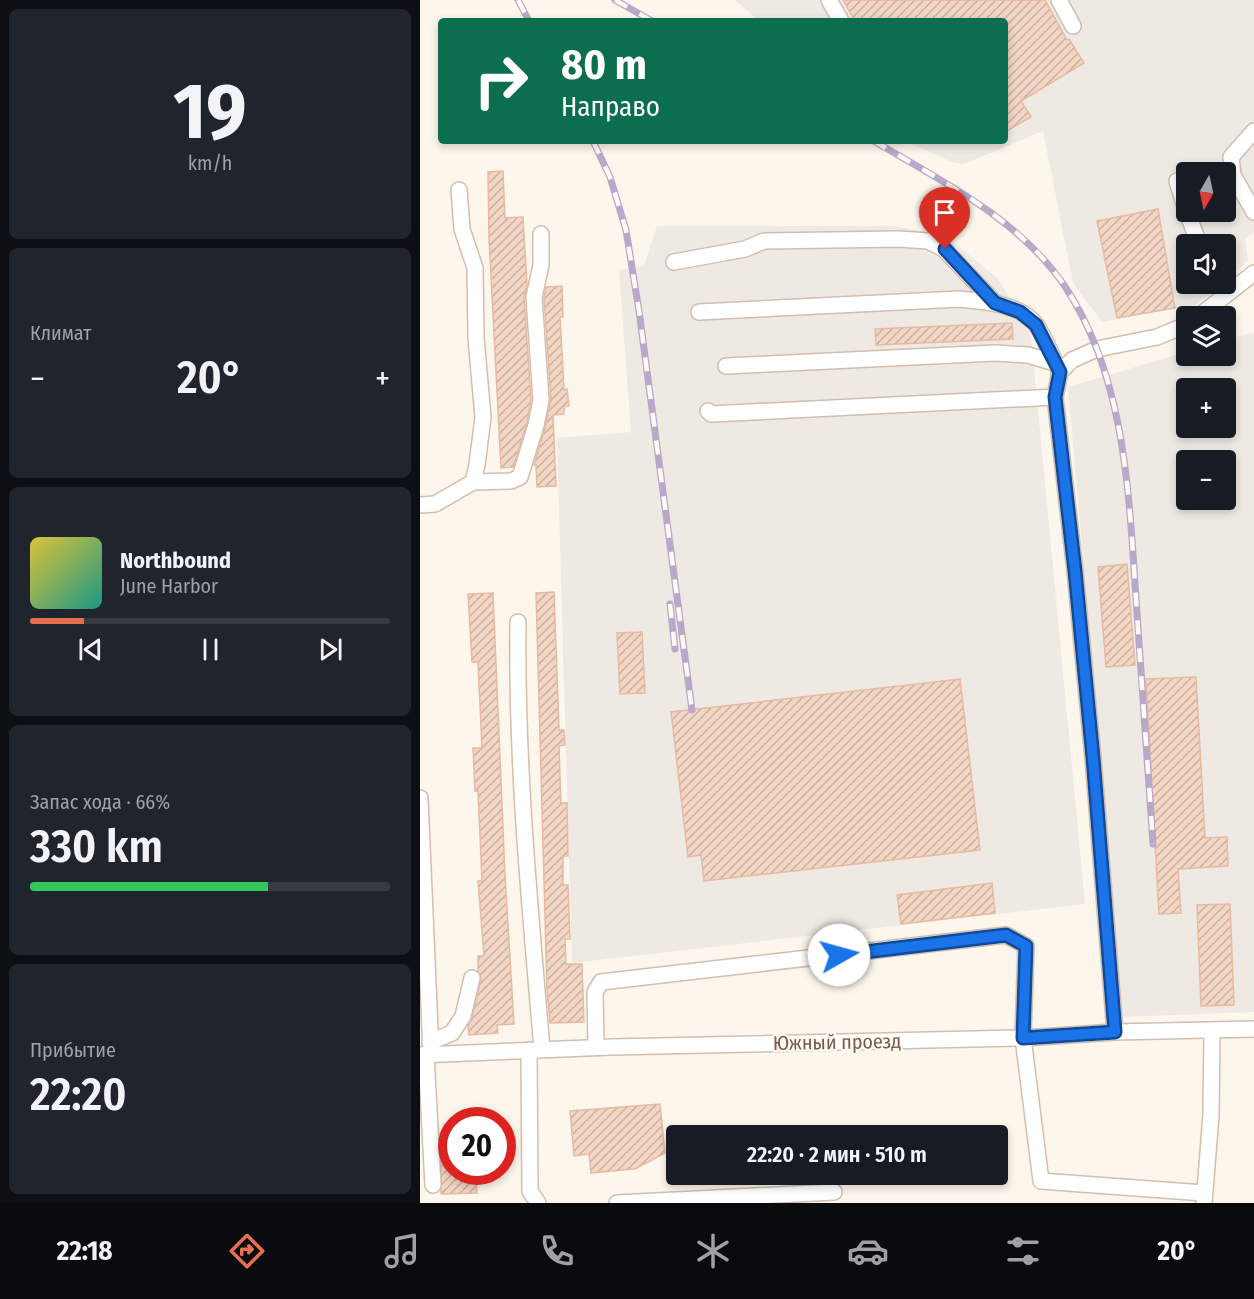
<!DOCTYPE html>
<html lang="ru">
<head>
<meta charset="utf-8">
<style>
	body { margin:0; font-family:"Fira Sans Condensed",sans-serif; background:#20242c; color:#f1f3f6; height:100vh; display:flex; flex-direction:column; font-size:22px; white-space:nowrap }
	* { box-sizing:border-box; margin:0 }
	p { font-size:20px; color:#9ea1a6 }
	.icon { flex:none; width:33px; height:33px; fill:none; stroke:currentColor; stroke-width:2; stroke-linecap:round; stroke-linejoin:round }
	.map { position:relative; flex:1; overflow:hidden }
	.panel { display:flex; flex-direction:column; gap:9px; padding:9px; background:#0d0f14; width:420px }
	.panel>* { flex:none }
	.guide { position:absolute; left:18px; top:18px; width:570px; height:126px; border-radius:6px; box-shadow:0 3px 9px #0003; background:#0b6e4f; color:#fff; overflow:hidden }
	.needle { width:39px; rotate:189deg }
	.tools { position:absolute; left:756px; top:162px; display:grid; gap:12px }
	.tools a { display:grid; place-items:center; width:60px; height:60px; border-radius:6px; background:#171b24; box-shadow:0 3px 9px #0003; font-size:30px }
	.speed { position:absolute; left:18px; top:1107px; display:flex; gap:12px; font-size:30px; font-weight:700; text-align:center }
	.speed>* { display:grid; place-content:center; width:78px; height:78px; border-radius:50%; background:#171b24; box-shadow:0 3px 9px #0003; line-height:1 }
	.speed .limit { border:9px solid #d22; background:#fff; color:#111 }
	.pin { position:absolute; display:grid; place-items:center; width:51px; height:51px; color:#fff; margin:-62px -26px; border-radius:50% 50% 50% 0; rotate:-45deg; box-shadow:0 0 6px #0007 }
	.pin .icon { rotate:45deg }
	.me { position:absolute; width:66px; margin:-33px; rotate:83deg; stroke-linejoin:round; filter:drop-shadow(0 0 4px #0008) }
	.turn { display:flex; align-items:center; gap:21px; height:126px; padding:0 24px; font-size:27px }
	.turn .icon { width:78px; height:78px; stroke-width:2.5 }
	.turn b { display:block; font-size:42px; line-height:51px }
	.big { font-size:45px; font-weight:600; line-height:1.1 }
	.panel .card { flex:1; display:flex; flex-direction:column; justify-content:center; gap:9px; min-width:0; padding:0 21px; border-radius:9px; background:#20242c }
	.panel .dial { align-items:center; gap:0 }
	.dial b { font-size:78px; line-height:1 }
	.song { display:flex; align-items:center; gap:18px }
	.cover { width:72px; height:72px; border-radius:9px; background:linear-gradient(135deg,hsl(50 70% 55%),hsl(170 70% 35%)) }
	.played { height:6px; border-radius:3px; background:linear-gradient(90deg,#e76f51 15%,#363941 15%) }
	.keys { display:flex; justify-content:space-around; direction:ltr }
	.heat { display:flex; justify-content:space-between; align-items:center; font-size:33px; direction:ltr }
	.charge { height:9px; border-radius:4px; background:linear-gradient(90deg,#34c759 66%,#363941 0) }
	.trip { position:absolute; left:246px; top:1125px; width:342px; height:60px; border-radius:6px; background:#171b24; box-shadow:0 3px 9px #0003; font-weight:600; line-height:60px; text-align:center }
	.tab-bar { display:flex; height:96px; justify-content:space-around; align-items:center; background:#090b0e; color:#9ea1a6 }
	.tab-bar .icon { width:42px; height:42px }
	.tab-bar .current { color:#e76f51 }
	.tab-bar b { font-size:27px; color:#f1f3f6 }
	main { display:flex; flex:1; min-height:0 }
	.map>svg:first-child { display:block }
	.industrial { fill:#efe9e4; fill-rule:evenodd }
	.building { fill:url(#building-hatch); stroke:#e6bba3; stroke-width:1.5 }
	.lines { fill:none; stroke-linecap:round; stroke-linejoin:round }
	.minor-casing { stroke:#d1beb0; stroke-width:18 }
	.minor { stroke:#fff; stroke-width:15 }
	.rail-casing { stroke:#b9a8c9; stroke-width:7 }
	.rail { stroke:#fffaf3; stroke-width:4.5; stroke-dasharray:14; stroke-linecap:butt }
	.route-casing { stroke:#114b97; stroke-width:15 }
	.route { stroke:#1a73e8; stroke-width:10 }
	.labels { text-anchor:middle; stroke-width:4.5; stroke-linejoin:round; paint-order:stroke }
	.street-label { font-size:20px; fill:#7a5c4d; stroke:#fffaf3 }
</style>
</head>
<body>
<main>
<section class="panel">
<div class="card dial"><b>19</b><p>km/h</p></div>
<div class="card"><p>Климат</p>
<div class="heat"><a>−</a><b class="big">20°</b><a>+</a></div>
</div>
<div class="card">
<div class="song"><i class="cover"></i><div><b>Northbound</b><p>June Harbor</p></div></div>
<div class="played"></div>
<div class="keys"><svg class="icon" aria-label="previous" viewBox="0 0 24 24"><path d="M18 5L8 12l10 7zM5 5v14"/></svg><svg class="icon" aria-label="pause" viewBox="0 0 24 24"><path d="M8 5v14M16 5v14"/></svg><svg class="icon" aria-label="next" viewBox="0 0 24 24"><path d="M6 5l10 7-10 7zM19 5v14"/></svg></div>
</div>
<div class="card"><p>Запас хода · 66%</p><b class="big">330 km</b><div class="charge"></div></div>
<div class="card"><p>Прибытие</p><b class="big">22:20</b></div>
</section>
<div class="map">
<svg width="834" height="1203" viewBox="0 0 834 1203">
	<defs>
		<pattern id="building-hatch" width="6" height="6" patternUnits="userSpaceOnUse" patternTransform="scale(1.5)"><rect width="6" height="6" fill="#f3d5c3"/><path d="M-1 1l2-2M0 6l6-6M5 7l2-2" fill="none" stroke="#cab0a1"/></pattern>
	</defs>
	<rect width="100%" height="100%" fill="#fdf6ec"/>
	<!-- industrial -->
	<g class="industrial">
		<path d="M 315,0 L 834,0 L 834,232 L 825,239 L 828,260 L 806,280 L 806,244 L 766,244 L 766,284 L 801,284 L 775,305 L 682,322 L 653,283 L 623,131 L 544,164 L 535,163 L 485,141 L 585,141 L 585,21 L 339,21 ZM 766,172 L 806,172 L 806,212 L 766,212 Z"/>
		<polygon points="237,226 473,226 525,235 579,280 611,336 665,904 152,963 137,438 211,432 199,270 224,266"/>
		<path d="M 834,332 L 834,1012 L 703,1017 L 648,387 L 766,352 L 766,356 L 806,356 L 806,340 ZM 766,388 L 806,388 L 806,428 L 766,428 ZM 766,460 L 806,460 L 806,500 L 766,500 Z"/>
	</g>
	<!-- building -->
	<g class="building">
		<polygon points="423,0 625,0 647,40 649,39 664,63 601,101 611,117 585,132 585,21 435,21"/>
		<polygon points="83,171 85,218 103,217 107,285 104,298 111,399 107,423 93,467 81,468 69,238 68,172"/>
		<polygon points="738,209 755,308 697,318 677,221"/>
		<polygon points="142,286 143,317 140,317 144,390 147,389 149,406 144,406 144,414 133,415 136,486 117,487 116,465 114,465 125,428 131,400 124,298 126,287"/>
		<polygon points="592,323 593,339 456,345 455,329"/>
		<polygon points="707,564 715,665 686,667 678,567"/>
		<polygon points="134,592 139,730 144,730 145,745 139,746 141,803 147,803 148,856 143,856 143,885 148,885 150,939 145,939 146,964 162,964 164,1022 130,1023 127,989 116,593"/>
		<polygon points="73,593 85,875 94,1024 77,1025 78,1033 49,1035 48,1026 52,1018 61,980 58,971 58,956 64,956 58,881 62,881 58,791 55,791 53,748 62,748 58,662 52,662 48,594"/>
		<polygon points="222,632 225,693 200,694 197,633"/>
		<polygon points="776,677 785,838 807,837 808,866 758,869 761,913 739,914 726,679"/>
		<polygon points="540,679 560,850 284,881 281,855 268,857 251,712"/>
		<polygon points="572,883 575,913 481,924 477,895"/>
		<polygon points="810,904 814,1005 781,1006 777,905"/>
		<polygon points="240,1104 245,1153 215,1169 171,1173 169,1154 154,1156 150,1111"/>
		<polygon points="32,1132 32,1172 56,1172 57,1193 21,1194 20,1133"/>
	</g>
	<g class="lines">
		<defs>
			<g id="minor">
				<polyline points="409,0 421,21"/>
				<polyline points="639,0 653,26"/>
				<polyline points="834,131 811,157 813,175 834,212"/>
				<polyline points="757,181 766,210"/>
				<polyline points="767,212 779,244"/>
				<polyline points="254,262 325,249 344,241 479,239 508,241 524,249 575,303"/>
				<path d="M 279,312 L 540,299 C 565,302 601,303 617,326 C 626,340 632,357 640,372"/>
				<polyline points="779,316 834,273"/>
				<polyline points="306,366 575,353 608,355 635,363"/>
				<polyline points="288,411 291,414 635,397"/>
				<polyline points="53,482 91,481 100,477 116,425 121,400 114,297 121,265 121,234"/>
				<polyline points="0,505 15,504 53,482 57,465 63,417 56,338 55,268 42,229 39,190"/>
				<path d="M 98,622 C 96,765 110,907 122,1049"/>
				<polyline points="0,798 11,1053"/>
				<polyline points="695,1032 673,758 655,571 635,397 640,372 652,360 677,349 737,337 766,325"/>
				<polyline points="10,1042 32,1033 43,1016 52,978"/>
				<polyline points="176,1047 175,992 181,982 586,935 606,946 603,1038 621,1181 784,1193"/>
				<polyline points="109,1050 110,1191 118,1203"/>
				<polyline points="6,1054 13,1185"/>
				<polyline points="0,1055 191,1047 603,1038 695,1032 834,1029"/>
				<polyline points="197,1203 414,1192"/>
				<polyline points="784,1203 791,1115 792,1031"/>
			</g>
		</defs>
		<!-- minor casing -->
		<use href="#minor" class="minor-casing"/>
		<!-- minor -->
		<use href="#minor" class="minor"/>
		<defs>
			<g id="rail">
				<polyline points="98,0 109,21"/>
				<polyline points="195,0 232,21"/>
				<polyline points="173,141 190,177 206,230 219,311 272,710"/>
				<path d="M 454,141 C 521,181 598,218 644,285 C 708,380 709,503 717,613 C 722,690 728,767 733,844"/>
				<polyline points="250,604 255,649"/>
			</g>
		</defs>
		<!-- rail casing -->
		<use href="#rail" class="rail-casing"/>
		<!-- rail -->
		<use href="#rail" class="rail"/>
	</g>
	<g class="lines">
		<defs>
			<polyline id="route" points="419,955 586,935 606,946 603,1038 695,1032 673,758 655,571 635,397 640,372 616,325 600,312 575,303 525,249"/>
		</defs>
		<!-- route casing -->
		<use href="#route" class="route-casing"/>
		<!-- route -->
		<use href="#route" class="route"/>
	</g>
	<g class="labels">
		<!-- street labels -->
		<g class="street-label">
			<text transform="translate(417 1042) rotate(-1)" y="7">Южный проезд</text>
		</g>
	</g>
</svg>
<div class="tools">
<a><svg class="needle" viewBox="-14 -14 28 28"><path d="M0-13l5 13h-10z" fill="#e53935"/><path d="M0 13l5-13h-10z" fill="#9ea1a6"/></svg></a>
<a><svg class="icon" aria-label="sound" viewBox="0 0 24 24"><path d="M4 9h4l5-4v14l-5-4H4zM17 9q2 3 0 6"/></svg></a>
<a><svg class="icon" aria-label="layers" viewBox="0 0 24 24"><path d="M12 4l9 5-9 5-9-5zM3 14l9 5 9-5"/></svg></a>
<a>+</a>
<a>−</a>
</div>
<div class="speed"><div class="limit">20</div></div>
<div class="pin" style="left:525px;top:249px;background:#d93025"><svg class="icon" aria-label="arrive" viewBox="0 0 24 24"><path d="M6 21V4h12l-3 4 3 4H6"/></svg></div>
<svg class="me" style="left:419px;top:955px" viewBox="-20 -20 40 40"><circle r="19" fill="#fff"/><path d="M0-13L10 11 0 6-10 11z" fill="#1a73e8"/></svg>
<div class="trip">22:20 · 2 мин · 510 m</div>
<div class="guide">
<div class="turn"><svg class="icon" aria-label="right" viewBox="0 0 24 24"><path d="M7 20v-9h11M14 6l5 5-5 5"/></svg><div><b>80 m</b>Направо</div></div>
</div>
</div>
</main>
<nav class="tab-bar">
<b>22:18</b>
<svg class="icon current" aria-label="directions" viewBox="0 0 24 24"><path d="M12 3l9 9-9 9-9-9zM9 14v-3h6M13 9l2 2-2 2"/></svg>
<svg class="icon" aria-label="music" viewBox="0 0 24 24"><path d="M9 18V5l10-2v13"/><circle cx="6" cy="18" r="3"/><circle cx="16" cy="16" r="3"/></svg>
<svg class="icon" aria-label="phone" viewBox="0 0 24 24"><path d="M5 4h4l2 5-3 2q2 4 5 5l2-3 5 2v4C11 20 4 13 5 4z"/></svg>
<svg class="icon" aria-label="climate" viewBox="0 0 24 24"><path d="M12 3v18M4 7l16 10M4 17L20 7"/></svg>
<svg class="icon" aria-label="car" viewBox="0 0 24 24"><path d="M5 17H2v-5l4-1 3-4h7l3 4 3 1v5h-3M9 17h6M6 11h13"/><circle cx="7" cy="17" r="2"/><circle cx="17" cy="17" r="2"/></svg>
<svg class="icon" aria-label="filters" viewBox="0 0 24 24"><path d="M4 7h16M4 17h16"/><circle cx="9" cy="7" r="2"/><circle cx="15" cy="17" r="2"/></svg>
<b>20°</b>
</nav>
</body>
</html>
